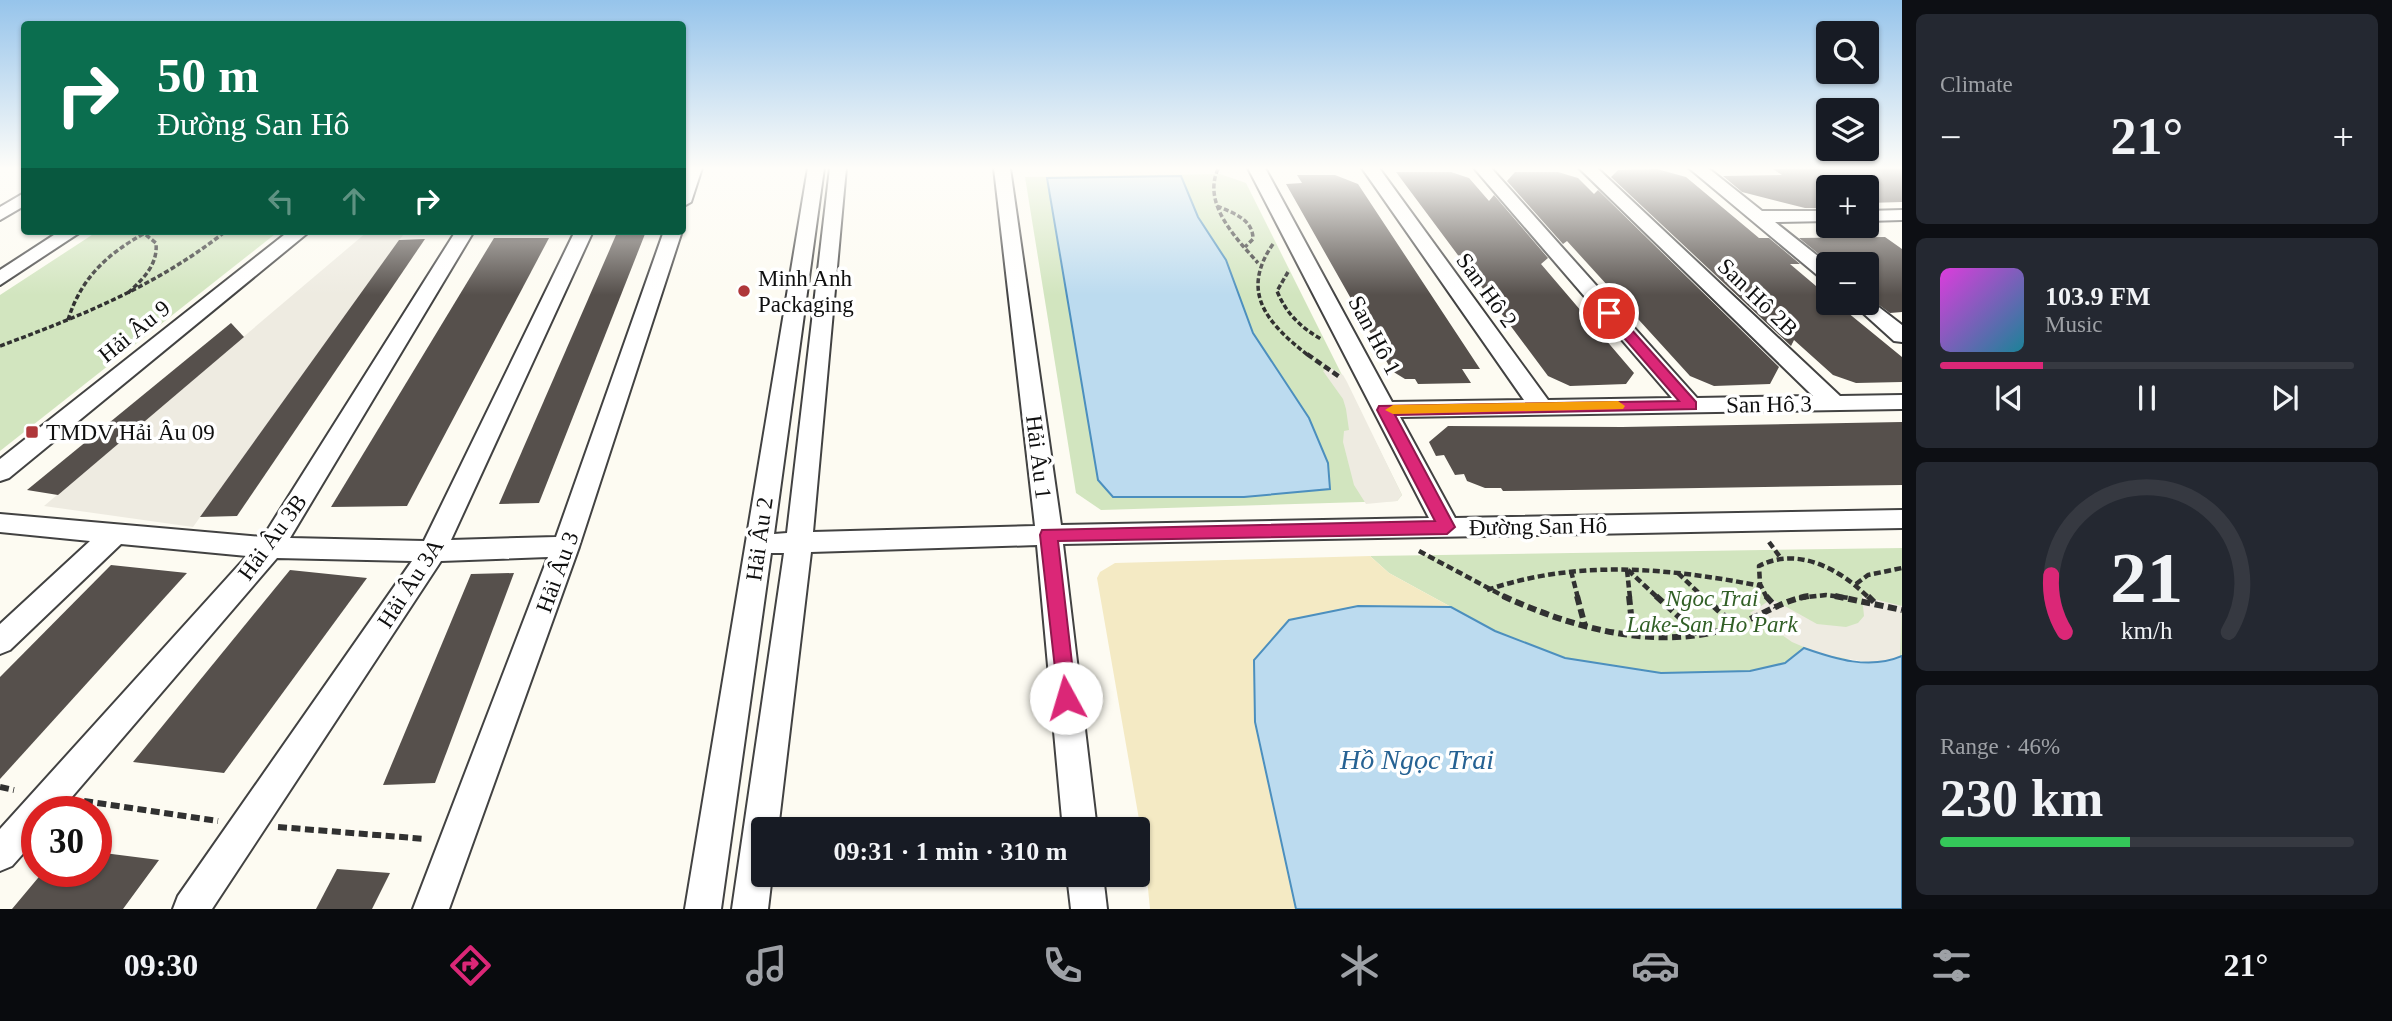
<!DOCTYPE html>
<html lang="en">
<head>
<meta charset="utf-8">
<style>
	body { margin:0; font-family:"Times New Roman",serif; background:#242831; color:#f1f3f6; height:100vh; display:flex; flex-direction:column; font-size:26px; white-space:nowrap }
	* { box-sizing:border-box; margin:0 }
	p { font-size:23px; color:#9ea1a6 }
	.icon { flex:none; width:38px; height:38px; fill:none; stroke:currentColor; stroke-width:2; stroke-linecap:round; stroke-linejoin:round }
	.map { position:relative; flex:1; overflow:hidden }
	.drawer { display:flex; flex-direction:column; gap:14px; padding:14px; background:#0d0f14; width:490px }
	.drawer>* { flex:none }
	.banner { position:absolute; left:21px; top:21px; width:665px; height:214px; border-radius:7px; box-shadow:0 2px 5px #0004; background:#0b6e4f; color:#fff; overflow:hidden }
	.tools { position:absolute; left:1816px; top:21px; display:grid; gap:14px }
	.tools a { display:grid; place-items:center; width:63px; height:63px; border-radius:7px; background:#171b24; box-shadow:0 2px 5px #0004; font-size:35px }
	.speed { position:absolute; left:21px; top:796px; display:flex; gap:14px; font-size:35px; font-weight:700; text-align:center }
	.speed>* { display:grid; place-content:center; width:91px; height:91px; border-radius:50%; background:#171b24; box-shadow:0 2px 5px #0004; line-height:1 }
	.speed .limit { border:10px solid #d22; background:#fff; color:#111 }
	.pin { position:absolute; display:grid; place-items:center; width:60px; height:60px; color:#fff; margin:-30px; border:4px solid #fff; border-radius:50%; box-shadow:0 2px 7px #0007 }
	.me { position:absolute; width:77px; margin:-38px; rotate:354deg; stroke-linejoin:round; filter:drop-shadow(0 0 5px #0008) }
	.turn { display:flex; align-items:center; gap:24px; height:147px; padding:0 21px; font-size:32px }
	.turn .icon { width:91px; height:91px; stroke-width:2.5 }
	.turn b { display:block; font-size:49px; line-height:60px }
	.lanes { display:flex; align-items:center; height:66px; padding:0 21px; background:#0003; justify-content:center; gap:35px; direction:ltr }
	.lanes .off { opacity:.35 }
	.big { font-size:52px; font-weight:700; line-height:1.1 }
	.drawer .card { flex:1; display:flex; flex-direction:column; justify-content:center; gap:10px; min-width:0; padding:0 24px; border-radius:10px; background:#242831 }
	.drawer .dial { align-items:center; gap:0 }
	.dial svg { height:182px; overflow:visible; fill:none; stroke:#363941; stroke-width:7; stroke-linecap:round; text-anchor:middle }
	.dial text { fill:#f1f3f6; stroke:none }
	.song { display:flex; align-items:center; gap:21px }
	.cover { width:84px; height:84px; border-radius:10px; background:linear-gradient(135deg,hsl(300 70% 55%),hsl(190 70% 35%)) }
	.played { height:7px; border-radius:4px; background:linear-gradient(90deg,#db2777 25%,#363941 25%) }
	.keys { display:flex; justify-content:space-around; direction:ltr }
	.heat { display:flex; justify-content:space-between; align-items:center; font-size:38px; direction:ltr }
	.charge { height:10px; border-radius:5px; background:linear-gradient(90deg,#34c759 46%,#363941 0) }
	.trip { position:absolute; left:751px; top:817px; width:399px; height:70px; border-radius:7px; background:#171b24; box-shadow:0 2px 5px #0004; font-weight:700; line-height:70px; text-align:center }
	.tabs { display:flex; height:112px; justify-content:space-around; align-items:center; background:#090b0e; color:#9ea1a6 }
	.tabs .icon { width:49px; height:49px }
	.tabs .active { color:#db2777 }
	.tabs b { font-size:32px; color:#f1f3f6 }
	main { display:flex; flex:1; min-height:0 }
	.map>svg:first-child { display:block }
	.green { fill:#d2e5bf }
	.sand { fill:#f4eac4 }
	.plaza { fill:#eeebe1 }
	.water { fill:#bcdbef; stroke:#4c8fbe; stroke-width:2 }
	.building { fill:#56504c }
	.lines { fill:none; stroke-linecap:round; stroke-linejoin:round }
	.minor-casing { stroke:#424242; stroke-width:4 }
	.path-far2 { stroke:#313131; stroke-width:3.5; stroke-dasharray:5 2.5; stroke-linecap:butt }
	.path-far1 { stroke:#313131; stroke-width:4.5; stroke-dasharray:7 3.5; stroke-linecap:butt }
	.path { stroke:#313131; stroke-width:6; stroke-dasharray:9 4.5; stroke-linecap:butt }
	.minor { fill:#fff; fill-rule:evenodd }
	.route { fill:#db2777; stroke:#8e194d; stroke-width:2 }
	.slow { fill:#f59e0b }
	.poi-dot { fill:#af373a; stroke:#fff; stroke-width:2.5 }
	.labels { text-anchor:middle; stroke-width:7; stroke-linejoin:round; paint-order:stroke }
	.poi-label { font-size:23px; fill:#0f0f0f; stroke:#fff; text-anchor:start }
	.street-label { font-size:23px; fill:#0f0f0f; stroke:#fff }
	.park-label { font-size:23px; font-style:italic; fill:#315f26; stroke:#fff }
	.near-water-label { font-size:28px; font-style:italic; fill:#266293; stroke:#fff }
</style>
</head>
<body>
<main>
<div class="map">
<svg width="1902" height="909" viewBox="0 0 1902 909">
	<rect width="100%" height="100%" fill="#fdfbf2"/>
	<!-- green -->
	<g class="green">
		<polygon points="1220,174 1246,183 1402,495 1397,501 1101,510 1076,493 1025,177"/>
		<polygon points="98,231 279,231 0,451 0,295"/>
		<polygon points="1902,548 1902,656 1839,659 1804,648 1785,663 1750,671 1661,673 1565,658 1495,631 1389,573 1370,556"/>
	</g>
	<!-- sand -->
	<polygon class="sand" points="1370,556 1389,573 1451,607 1358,606 1255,722 1296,909 1150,909 1144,848 1097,578 1100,572 1115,563"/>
	<!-- plaza -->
	<g class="plaza">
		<polygon points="406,231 193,527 44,506 367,232"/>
		<polygon points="1329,367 1343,375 1347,382 1402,495 1397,501 1366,504 1354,485 1343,442 1344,431 1349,430 1346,409 1343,399 1323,371"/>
		<polygon points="1862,596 1902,606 1900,658 1871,663 1820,654 1792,642 1750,613 1772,599 1817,624 1846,627 1858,623 1864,616"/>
	</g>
	<!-- water -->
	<g class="water">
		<polygon points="1181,176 1198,217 1226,260 1253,333 1309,418 1328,463 1330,489 1244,497 1113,497 1098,480 1047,178"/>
		<path d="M 1358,606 L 1451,607 L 1495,631 L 1565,658 L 1661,673 L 1750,671 L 1785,663 L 1804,648 C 1835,659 1870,670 1902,656 L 1902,909 L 1296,909 L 1255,722 L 1254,660 L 1289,620 Z"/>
	</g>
	<!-- building -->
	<g class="building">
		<polygon points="1902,168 1902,202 1867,203 1867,187 1829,187 1829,208 1805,208 1742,192 1723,176 1782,175 1773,169"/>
		<polygon points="1657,169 1686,177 1759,238 1769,238 1800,264 1790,264 1829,297 1829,303 1836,303 1902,357 1902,382 1856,383 1833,375 1794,340 1791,346 1611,177 1618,170"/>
		<polygon points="1396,172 1451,172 1469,178 1489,201 1494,195 1548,258 1541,264 1634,373 1626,384 1570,386 1548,376"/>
		<polygon points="1515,172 1558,172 1578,178 1594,194 1598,190 1779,367 1770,384 1714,386 1690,376 1567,241 1563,244 1507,181"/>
		<polygon points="1297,175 1335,175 1358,184 1480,369 1462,369 1471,383 1418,384 1415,379 1405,379 1392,371 1286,184 1302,183"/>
		<polygon points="645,234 539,503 499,504 616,235"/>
		<polygon points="1885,237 1902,249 1902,312 1890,313 1867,296 1867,264 1831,264 1799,238"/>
		<polygon points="494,238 549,238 407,506 331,507"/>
		<polygon points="425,239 237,516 200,517 399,240"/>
		<polygon points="231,323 244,337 58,495 27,490"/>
		<polygon points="1902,422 1902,485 1503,491 1501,488 1485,488 1467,481 1464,474 1455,475 1444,455 1436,456 1429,442 1448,426 1622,427"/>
		<polygon points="111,565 187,573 0,779 0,677"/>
		<polygon points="290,570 367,578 224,773 133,762"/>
		<polygon points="514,573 435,783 383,785 471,574"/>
		<polygon points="96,852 159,860 123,909 12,909 43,872 96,872"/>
		<polygon points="337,869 390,873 372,909 316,909"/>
	</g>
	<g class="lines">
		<defs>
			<g id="minor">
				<polygon points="685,168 702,168 691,202 682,207"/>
				<polygon points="808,168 824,168 774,534 787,533 830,168 846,168 813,532 1035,526 994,168 1010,168 1061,525 1429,518 1248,168 1265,168 1392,402 1524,400 1362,168 1379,168 1548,400 1672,398 1474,168 1491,168 1697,398 1813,396 1579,168 1597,168 1840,396 1902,395 1902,409 1400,417 1455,518 1902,510 1902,528 1063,544 1097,830 1063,830 1037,545 811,552 778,830 763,830 763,875 772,875 768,909 732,909 784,553 771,553 721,909 685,909"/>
				<polygon points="1689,168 1708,168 1762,211 1829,211 1829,221 1775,222 1829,265 1829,281 1822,279"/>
				<polygon points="24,193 24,206 0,220 0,207"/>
				<polygon points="1902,210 1902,220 1867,221 1867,211"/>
				<polygon points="60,231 82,231 0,285 0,270"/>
				<polygon points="289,231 310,231 9,478 0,481 0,459"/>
				<polygon points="456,231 474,231 290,538 424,541 575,231 593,231 451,540 556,537 664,231 682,231 579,547 449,909 413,909 548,557 441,561 212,909 173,909 178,896 412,561 277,558 59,812 37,812 37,838 12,866 0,871 0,829 247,556 121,544 10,650 0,654 0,624 90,541 0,532 0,514 263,537"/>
				<polygon points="1867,298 1902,325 1902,342 1894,341 1852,303 1867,303"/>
				<polygon points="1067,875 1103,875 1107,909 1071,909"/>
			</g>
		</defs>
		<!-- minor casing -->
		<use href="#minor" class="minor-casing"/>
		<!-- path-far2 -->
		<g class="path-far2">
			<path d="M 1218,169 C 1202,204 1236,238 1258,263"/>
			<path d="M 1217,206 C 1233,213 1253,219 1253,239 L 1245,247"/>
			<path d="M 1273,244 C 1239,293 1268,324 1309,356"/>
			<path d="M 1288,272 L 1277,291 C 1286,313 1300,327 1321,339"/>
			<path d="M 128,293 C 143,279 158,265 156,243 L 141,231"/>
			<path d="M 68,320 C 81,278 107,254 145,233"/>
			<path d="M 0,346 C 81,316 158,285 226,231"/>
		</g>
		<!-- path-far1 -->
		<g class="path-far1">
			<polyline points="1307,354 1341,378"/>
			<polyline points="1769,542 1780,557"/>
			<polyline points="1419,551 1507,598"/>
			<polyline points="1627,570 1630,598"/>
			<polyline points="1628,570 1658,598"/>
			<polyline points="1571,571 1578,598"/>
			<polyline points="1678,573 1704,598"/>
			<polyline points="1856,584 1868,575 1902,568"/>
			<path d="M 1487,590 C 1578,559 1668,568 1761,586"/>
			<path d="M 1767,598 L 1760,584 L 1759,566 C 1798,546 1840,569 1869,598"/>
			<polyline points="1799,598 1826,595 1849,598"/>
		</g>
		<!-- path -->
		<g class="path">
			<path d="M 1503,596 C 1568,626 1647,649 1719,631 C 1751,623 1777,601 1809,596"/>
			<polyline points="1577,596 1585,626"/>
			<polyline points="1629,596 1633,633"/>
			<polyline points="1656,596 1698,634"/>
			<polyline points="1703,596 1735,626"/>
			<polyline points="1766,596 1776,607"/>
			<polyline points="1835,596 1902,610"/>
			<polyline points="1868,596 1874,602"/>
			<polyline points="0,787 14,790"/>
			<polyline points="84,801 218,821"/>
			<polyline points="278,827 426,839"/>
		</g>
		<!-- minor -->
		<use href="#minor" class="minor"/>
	</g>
	<!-- sky -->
	<linearGradient id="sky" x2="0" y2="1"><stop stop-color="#96c4eb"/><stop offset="0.57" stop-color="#fefdf9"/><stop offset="1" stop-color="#fefdf9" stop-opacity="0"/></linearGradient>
	<rect width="1902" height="295" fill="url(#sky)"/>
	<!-- route -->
	<polygon class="route" points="1605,310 1614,310 1696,402 1696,409 1395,415 1455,527 1447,534 1058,541 1076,698 1073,704 1066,706 1059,704 1040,535 1042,530 1435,521 1377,410 1379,406 1679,401 1605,316"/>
	<!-- slow -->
	<polygon class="slow" points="1618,401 1625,406 1623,409 1393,414 1385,410 1393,405"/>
	<!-- markers -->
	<g class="poi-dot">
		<circle cx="744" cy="291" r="7"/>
		<rect x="25" y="425" width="14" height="14" rx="3.5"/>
	</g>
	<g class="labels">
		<!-- poi labels -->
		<g class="poi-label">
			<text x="758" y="286">Minh Anh<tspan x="758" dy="26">Packaging</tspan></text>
			<text x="46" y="440">TMDV Hải Âu 09</text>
		</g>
		<!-- street labels -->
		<g class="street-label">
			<text transform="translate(1487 290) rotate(54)" y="8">San Hô 2</text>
			<text transform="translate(1758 297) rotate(44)" y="8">San Hô 2B</text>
			<text transform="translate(134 331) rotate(-39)" y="8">Hải Âu 9</text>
			<text transform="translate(1375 335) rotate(62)" y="8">San Hô 1</text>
			<text transform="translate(1769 404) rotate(-1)" y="8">San Hô 3</text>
			<text transform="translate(1039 457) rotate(83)" y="8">Hải Âu 1</text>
			<text transform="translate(1538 526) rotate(-1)" y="8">Đường San Hô</text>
			<text transform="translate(272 537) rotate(-54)" y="8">Hải Âu 3B</text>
			<text transform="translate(759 539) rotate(-82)" y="8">Hải Âu 2</text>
			<text transform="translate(557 572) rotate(-70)" y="8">Hải Âu 3</text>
			<text transform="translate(410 583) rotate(-57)" y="8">Hải Âu 3A</text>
		</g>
		<!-- park labels -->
		<g class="park-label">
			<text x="1712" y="606">Ngoc Trai<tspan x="1712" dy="26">Lake-San Ho Park</tspan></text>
		</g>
		<!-- near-water labels -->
		<g class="near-water-label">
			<text x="1417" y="769">Hồ Ngọc Trai</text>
		</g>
	</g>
</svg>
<div class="tools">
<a><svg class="icon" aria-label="search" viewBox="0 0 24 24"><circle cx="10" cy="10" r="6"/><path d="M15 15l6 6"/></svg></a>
<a><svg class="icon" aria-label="layers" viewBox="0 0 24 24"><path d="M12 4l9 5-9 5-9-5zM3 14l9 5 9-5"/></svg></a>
<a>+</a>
<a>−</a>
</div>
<div class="speed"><div class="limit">30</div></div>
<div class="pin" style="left:1609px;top:313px;background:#d93025"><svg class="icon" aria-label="arrive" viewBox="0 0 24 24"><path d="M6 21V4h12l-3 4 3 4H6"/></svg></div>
<svg class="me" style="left:1066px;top:698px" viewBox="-20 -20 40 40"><circle r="19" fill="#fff"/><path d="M0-13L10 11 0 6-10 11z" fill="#db2777"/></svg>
<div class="trip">09:31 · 1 min · 310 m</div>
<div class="banner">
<div class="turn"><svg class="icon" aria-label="right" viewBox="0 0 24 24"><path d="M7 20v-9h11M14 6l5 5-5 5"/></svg><div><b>50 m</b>Đường San Hô</div></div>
<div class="lanes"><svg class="icon off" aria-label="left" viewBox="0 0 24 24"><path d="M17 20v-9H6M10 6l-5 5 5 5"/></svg><svg class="icon off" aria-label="ahead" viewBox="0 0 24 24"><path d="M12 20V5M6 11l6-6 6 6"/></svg><svg class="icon" aria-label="right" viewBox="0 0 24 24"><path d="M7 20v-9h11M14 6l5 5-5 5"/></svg></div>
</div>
</div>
<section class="drawer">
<div class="card"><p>Climate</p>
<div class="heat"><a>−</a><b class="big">21°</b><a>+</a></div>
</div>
<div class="card">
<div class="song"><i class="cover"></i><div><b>103.9 FM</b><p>Music</p></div></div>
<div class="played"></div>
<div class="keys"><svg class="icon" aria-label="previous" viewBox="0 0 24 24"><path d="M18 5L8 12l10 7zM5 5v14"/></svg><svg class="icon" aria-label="pause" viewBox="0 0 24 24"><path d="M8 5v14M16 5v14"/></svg><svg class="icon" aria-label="next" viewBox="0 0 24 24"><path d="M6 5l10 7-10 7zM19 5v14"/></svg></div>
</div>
<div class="card dial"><svg viewBox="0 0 100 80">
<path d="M14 69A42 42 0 1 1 86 69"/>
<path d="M14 69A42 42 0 0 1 8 44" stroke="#db2777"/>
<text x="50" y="56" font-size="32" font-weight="700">21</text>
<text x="50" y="72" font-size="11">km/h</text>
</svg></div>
<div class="card"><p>Range · 46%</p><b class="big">230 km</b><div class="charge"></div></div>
</section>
</main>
<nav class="tabs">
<b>09:30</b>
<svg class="icon active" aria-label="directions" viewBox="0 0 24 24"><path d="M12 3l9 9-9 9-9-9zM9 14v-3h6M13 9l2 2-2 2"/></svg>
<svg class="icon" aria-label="music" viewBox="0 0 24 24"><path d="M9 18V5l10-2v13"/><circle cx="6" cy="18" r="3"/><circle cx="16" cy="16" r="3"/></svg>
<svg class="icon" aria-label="phone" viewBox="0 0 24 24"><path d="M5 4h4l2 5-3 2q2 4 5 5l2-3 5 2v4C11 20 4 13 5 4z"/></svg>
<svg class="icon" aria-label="climate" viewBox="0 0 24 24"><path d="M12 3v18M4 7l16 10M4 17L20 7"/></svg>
<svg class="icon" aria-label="car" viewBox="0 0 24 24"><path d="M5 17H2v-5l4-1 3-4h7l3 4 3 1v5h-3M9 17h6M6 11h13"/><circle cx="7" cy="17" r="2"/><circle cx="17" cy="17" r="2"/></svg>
<svg class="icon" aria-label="filters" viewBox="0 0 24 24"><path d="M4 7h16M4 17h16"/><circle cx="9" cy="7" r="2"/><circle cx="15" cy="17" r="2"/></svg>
<b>21°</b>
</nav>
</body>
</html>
